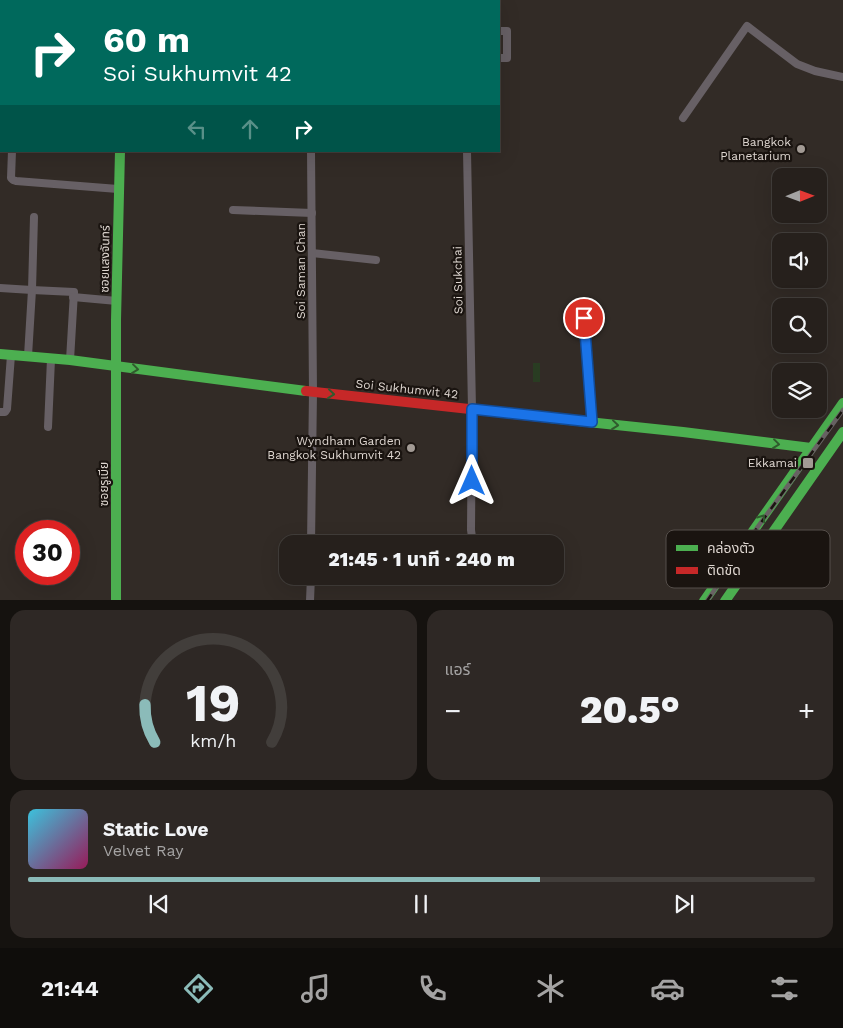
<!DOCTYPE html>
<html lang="th">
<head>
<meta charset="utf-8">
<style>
	body { margin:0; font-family:"Work Sans","Noto Sans Thai",sans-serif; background:#2e2825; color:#f1f3f6; height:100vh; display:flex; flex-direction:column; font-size:19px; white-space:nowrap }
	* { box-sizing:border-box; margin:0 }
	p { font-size:16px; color:#a4a3a3 }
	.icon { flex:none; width:28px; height:28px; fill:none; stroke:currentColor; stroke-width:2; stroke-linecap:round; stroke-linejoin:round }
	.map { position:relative; height:600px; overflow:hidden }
	.details { display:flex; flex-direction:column; gap:10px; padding:10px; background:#15120f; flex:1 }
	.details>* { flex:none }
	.banner { position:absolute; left:0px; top:0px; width:500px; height:152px; box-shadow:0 5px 20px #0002,0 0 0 1px #423e3b; background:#00695c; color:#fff; overflow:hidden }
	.needle { width:32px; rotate:89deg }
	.fabs { position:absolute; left:772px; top:168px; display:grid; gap:10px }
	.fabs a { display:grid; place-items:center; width:55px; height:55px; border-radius:10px; background:#26201c; box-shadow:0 5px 20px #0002,0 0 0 1px #423e3b; font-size:25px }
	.speed { position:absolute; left:15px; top:520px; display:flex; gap:10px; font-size:25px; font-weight:700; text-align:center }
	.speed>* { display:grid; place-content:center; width:65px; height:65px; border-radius:50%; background:#26201c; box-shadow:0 5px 20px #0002,0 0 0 1px #423e3b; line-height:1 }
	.speed .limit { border:8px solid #d22; background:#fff; color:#111 }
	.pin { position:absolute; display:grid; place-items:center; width:42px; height:42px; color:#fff; margin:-21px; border:2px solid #fff; border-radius:50%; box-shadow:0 1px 5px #0007 }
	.me { position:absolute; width:55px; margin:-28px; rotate:0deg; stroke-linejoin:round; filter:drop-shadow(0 0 4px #0008) }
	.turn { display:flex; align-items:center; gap:18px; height:105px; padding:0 20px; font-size:22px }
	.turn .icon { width:65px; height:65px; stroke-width:2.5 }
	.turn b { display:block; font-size:35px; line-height:42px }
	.lanes { display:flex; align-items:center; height:48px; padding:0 20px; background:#0003; justify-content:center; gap:25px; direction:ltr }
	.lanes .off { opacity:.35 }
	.big { font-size:38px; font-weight:800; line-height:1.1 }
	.details .widget { flex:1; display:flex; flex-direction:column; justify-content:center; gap:8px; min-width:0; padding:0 18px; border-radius:15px; background:#2e2825 }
	.details .dial { align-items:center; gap:0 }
	.dial svg { height:130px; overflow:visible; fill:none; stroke:#423e3b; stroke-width:7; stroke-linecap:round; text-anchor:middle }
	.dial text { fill:#f1f3f6; stroke:none }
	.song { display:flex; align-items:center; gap:15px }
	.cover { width:60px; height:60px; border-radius:8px; background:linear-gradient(135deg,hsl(190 70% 55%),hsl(330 70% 35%)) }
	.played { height:5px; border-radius:2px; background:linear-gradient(90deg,#8bbbb9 65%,#423e3b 65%) }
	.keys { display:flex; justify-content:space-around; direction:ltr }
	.heat { display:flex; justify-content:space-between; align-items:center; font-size:28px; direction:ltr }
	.details .tiles { flex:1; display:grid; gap:10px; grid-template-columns:1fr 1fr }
	.widget:last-child { grid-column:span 2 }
	.trip { position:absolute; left:279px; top:535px; width:285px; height:50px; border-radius:15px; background:#26201c; box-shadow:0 5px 20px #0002,0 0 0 1px #423e3b; font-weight:800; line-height:50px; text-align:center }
	.tabs { display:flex; height:80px; justify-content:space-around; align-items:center; background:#0f0d0b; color:#a4a3a3 }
	.tabs .icon { width:35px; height:35px }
	.tabs .current { color:#8bbbb9 }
	.tabs b { font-size:22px; color:#f1f3f6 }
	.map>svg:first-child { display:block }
	.green { fill:#293c22 }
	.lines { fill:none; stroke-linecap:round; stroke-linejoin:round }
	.street { stroke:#676065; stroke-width:8 }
	.fast { stroke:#4caf50; stroke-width:10 }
	.jam { stroke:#c62828; stroke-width:10 }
	.rail-casing { stroke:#686263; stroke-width:4.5 }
	.rail { stroke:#1a1410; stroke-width:2.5; stroke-dasharray:8; stroke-linecap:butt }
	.oneway { stroke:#305a2d }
	.route-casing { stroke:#114b97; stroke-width:12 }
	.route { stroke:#1a73e8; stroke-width:9 }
	.poi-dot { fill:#a29a94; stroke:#1a1410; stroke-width:2 }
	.labels { text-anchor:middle; stroke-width:4.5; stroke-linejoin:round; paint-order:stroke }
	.poi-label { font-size:12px; fill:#ded6d0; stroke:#1a1410; text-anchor:end }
	.street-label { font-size:12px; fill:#ded6d0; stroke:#1a1410 }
	.key { fill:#1a1410; stroke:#554e4a; stroke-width:1 }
	.key-label { font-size:14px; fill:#ded6d0 }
</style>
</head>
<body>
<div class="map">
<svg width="843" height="601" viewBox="0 0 843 601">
	<rect width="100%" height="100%" fill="#322b26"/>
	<!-- green -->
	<rect class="green" x="533" y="363" width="7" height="19"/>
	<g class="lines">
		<!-- street -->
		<g class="street">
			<polyline points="31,0 51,1"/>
			<polyline points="310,0 310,1"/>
			<polyline points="464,0 464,1"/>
			<polyline points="127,1 127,0"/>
			<polyline points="499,31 507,31 507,58 499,58"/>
			<polyline points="683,118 747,26 797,64 815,71 843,77"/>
			<polyline points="12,151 11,178 13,180 16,181 118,189"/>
			<polyline points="467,151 472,409 471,530 473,544"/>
			<polyline points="233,210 312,213"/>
			<polyline points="312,253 376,260"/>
			<polyline points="0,288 32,290 74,292 70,360"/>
			<polyline points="73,297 117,301"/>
			<polyline points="584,318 592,422"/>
			<polyline points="28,356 32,290 34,217"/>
			<polyline points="0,412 5,412 7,409 11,355"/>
			<polyline points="48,427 51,359"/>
			<polyline points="311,544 313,392 311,151"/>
			<polyline points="310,601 311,576"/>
		</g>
		<!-- fast -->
		<g class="fast">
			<polyline points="0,354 70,360 306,391"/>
			<polyline points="550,418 683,432 811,448"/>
			<polyline points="116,601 116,320 120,151"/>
			<polyline points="704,601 843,403"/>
			<polyline points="725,601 843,432"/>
		</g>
		<!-- jam -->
		<polyline class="jam" points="306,391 550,418"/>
		<defs>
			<polyline id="rail" points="707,601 749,539 843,410"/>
		</defs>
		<!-- rail casing -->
		<use href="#rail" class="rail-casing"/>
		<!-- rail -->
		<use href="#rail" class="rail"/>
	</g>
	<!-- one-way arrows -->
	<defs><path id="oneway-chevron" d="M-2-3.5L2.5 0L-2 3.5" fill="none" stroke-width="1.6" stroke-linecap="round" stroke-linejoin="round" transform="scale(1.25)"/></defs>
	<g class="oneway">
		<use href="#oneway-chevron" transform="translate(135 369) rotate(7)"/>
		<use href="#oneway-chevron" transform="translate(331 394) rotate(6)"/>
		<use href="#oneway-chevron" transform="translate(615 425) rotate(6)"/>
		<use href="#oneway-chevron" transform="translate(776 444) rotate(7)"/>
		<use href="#oneway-chevron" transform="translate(762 518) rotate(-55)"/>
	</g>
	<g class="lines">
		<defs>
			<polyline id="route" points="472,481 472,409 592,422 584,318"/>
		</defs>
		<!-- route casing -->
		<use href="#route" class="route-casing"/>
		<!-- route -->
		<use href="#route" class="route"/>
	</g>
	<!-- markers -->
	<g class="poi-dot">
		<circle cx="801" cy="149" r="5"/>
		<circle cx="411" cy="448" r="5"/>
		<rect x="802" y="457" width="12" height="12" rx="2.5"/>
	</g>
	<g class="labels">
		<!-- poi labels -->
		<g class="poi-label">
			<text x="791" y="146">Bangkok<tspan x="791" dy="14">Planetarium</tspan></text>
			<text x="401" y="445">Wyndham Garden<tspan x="401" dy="14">Bangkok Sukhumvit 42</tspan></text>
			<text x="797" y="467">Ekkamai</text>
		</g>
		<!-- street labels -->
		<g class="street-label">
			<text transform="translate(105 259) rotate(-89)" y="4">ซอยแสงจันทร์</text>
			<text transform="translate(301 271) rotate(-90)" y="4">Soi Saman Chan</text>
			<text transform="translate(458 280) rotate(-91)" y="4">Soi Sukchai</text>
			<text transform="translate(407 389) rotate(6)" y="4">Soi Sukhumvit 42</text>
			<text transform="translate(104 484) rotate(-90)" y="4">ซอยรูเบีย</text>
		</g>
	</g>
	<!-- legend -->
	<rect x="666" y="530" width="164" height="58" rx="8" class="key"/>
	<rect x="676" y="545" width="22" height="6" fill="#4caf50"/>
	<rect x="676" y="567" width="22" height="7" fill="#c62828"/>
	<g class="key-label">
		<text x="707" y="553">คล่องตัว</text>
		<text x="707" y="575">ติดขัด</text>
	</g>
</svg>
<div class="fabs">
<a><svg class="needle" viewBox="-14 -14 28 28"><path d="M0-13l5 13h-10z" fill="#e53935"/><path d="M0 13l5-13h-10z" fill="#a4a3a3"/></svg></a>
<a><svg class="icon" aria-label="sound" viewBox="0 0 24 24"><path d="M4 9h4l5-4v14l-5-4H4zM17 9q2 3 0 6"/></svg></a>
<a><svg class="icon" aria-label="search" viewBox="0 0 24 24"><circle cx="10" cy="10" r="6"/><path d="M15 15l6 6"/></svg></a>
<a><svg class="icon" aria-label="layers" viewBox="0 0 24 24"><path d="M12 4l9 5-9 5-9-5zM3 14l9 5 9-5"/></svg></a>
</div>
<div class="speed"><div class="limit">30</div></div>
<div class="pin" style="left:584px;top:318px;background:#d93025"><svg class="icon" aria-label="arrive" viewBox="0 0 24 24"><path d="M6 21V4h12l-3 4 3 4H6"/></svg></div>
<svg class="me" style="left:472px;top:481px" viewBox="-20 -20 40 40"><path d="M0-17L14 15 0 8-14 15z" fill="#1a73e8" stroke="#fff" stroke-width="4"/></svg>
<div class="trip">21:45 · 1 นาที · 240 m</div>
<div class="banner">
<div class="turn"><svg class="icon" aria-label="right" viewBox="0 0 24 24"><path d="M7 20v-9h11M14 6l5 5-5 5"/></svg><div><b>60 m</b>Soi Sukhumvit 42</div></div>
<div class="lanes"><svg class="icon off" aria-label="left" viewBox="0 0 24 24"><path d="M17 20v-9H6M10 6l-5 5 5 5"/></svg><svg class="icon off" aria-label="ahead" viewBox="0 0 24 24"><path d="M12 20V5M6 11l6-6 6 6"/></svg><svg class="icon" aria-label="right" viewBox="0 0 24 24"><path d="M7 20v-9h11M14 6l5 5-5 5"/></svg></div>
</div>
</div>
<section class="details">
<div class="tiles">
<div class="widget dial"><svg viewBox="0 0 100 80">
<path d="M14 69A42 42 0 1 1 86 69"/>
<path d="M14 69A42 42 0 0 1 8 46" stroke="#8bbbb9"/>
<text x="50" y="56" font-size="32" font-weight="700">19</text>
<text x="50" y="72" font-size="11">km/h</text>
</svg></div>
<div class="widget"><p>แอร์</p>
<div class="heat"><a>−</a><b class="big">20.5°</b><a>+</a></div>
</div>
<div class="widget">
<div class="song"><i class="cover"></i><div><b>Static Love</b><p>Velvet Ray</p></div></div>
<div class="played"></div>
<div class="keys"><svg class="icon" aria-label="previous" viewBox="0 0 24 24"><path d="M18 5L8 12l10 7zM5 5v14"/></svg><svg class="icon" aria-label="pause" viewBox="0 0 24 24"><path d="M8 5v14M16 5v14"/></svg><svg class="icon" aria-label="next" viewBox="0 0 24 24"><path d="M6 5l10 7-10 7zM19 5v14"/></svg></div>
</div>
</div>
</section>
<nav class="tabs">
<b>21:44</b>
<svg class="icon current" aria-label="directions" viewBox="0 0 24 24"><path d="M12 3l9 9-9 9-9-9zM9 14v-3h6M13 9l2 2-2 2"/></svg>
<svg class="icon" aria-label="music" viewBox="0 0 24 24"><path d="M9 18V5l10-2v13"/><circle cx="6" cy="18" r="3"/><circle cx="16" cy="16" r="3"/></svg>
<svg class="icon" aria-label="phone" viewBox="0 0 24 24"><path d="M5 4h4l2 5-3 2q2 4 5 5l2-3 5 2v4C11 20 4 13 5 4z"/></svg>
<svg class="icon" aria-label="climate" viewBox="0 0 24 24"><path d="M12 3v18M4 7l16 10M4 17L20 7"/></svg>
<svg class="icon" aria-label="car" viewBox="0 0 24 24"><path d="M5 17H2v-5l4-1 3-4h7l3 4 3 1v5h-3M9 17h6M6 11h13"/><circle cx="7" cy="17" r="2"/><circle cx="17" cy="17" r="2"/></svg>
<svg class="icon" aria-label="filters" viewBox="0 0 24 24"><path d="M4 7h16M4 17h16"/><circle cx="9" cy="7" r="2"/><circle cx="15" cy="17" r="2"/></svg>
</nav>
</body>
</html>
